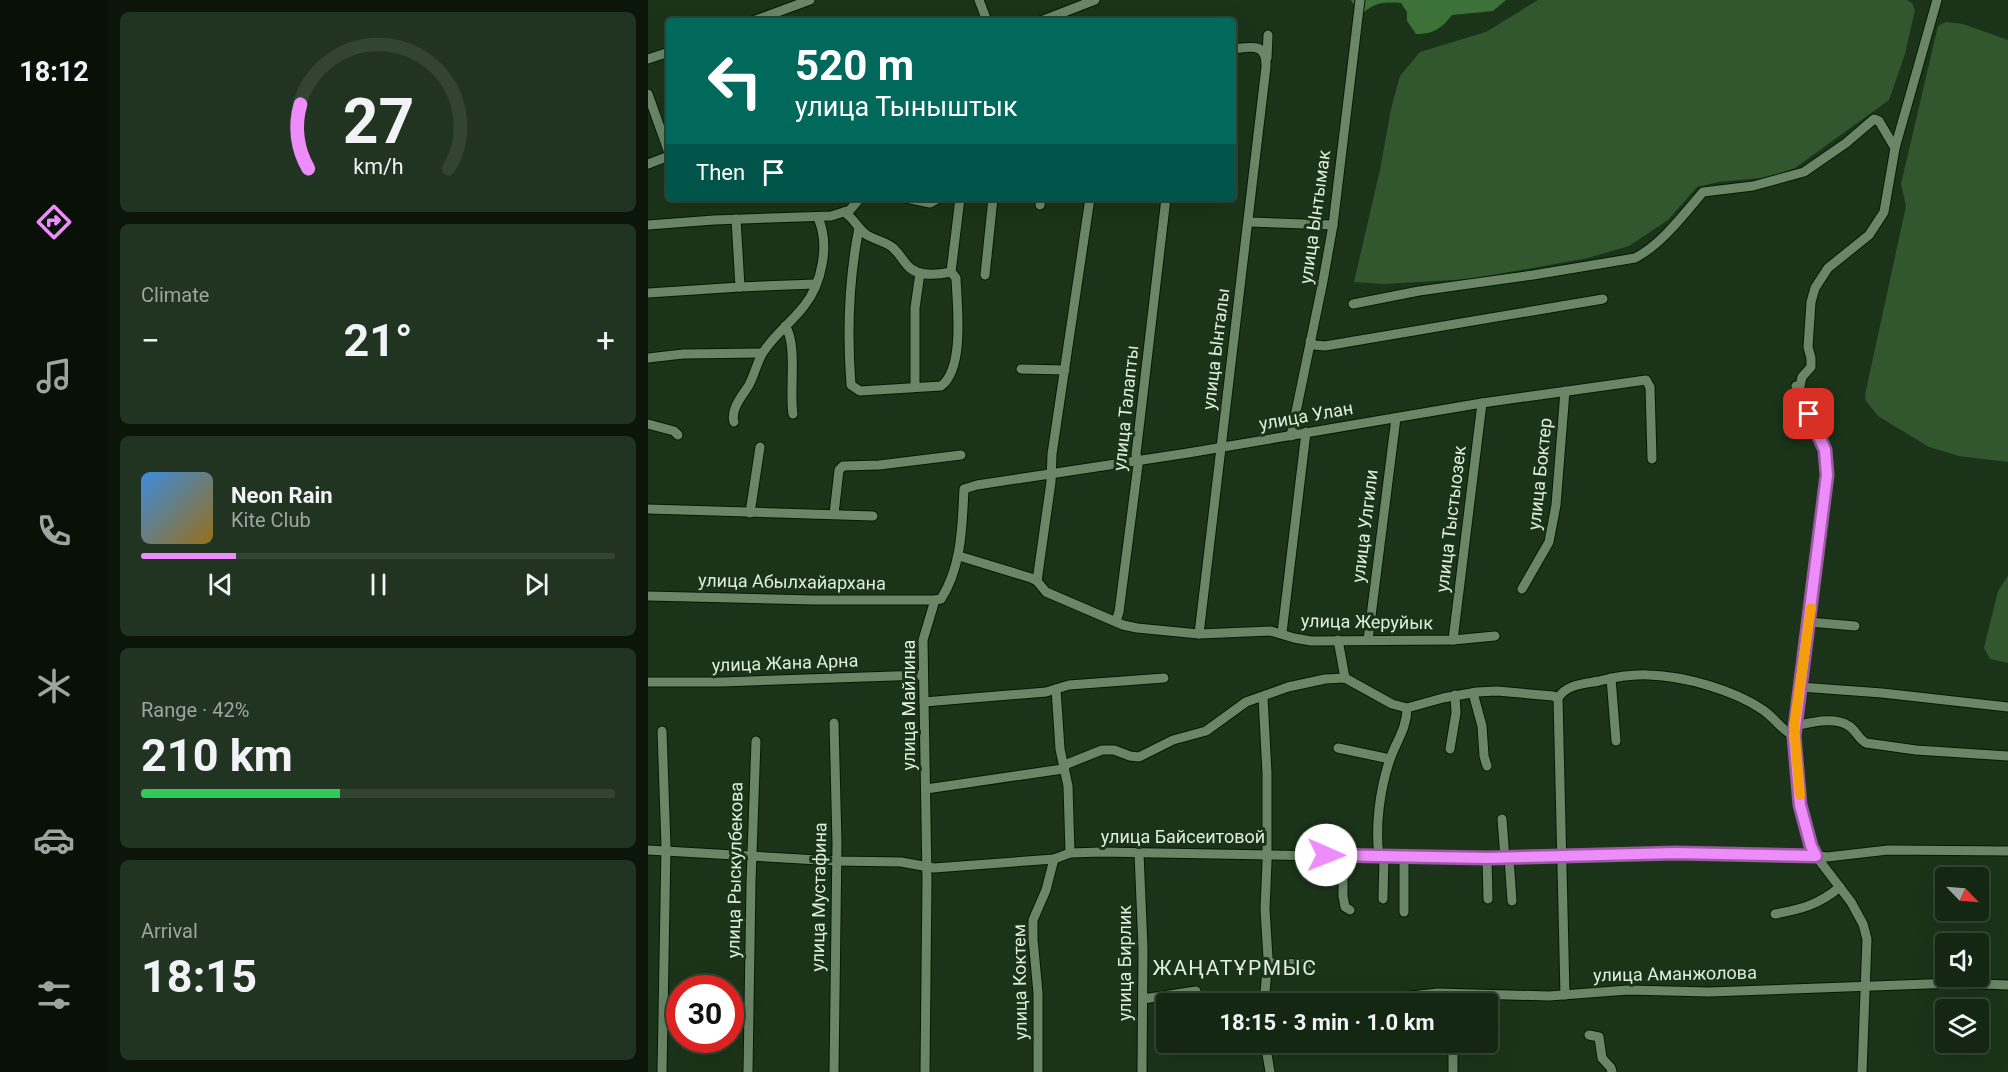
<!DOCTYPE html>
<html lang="en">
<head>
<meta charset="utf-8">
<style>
	body { margin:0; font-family:Roboto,sans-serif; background:#213321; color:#f1f3f6; height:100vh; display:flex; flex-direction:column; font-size:22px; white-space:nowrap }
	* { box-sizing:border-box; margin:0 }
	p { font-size:20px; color:#9da5a0 }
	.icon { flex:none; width:33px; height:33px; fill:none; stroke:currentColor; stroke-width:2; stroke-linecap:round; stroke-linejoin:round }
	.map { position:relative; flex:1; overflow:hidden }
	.details { display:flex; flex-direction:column; gap:12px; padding:12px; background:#0b150a; width:540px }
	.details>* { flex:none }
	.top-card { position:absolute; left:18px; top:18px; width:570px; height:183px; border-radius:6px; box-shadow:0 6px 24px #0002,0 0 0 2px #343; background:#00695c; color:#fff; overflow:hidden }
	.needle { width:39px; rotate:115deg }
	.controls { position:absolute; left:1287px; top:867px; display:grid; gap:12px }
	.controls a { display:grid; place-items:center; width:54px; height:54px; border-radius:6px; background:#142713; box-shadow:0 6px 24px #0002,0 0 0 2px #343; font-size:30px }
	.speed { position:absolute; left:18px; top:975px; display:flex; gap:12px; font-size:30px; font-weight:700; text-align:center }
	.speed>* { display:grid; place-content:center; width:78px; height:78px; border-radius:50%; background:#142713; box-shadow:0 6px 24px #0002,0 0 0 2px #343; line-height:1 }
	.speed .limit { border:9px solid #d22; background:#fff; color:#111 }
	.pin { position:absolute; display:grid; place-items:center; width:51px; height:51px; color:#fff; margin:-26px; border-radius:12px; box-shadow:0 3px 9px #0006 }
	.me { position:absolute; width:66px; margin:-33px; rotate:91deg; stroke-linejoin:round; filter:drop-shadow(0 0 4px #0008) }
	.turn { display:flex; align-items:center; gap:21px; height:126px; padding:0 30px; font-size:27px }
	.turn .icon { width:78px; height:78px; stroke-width:2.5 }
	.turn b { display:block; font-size:42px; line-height:51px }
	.then { display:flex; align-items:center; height:57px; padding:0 30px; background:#0003; gap:12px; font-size:22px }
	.big { font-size:45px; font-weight:700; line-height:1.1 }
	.details .widget { flex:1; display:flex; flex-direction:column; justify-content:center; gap:9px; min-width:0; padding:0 21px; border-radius:9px; background:#213321 }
	.details .dial { align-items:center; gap:0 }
	.dial svg { height:156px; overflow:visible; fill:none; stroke:#343; stroke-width:7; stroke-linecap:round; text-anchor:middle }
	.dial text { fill:#f1f3f6; stroke:none }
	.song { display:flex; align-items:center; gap:18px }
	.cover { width:72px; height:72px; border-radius:9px; background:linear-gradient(135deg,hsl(210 70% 55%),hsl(40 70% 35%)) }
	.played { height:6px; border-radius:3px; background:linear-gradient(90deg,#ed8cfa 20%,#343 20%) }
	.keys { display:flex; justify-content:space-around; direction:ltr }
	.heat { display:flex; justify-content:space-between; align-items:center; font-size:33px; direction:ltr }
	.charge { height:9px; border-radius:4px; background:linear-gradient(90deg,#34c759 42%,#343 0) }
	.trip { position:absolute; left:508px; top:993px; width:342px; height:60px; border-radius:6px; background:#142713; box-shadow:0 6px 24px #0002,0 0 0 2px #343; font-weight:700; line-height:60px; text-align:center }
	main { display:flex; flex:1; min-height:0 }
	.menu { display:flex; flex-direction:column; width:108px; justify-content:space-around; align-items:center; background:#081008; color:#9da5a0 }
	.menu .icon { width:42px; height:42px }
	.menu .active { color:#ed8cfa }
	.menu b { font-size:27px; color:#f1f3f6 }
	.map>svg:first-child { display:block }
	.green { fill:#32572f }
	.forest { fill:#3c7239 }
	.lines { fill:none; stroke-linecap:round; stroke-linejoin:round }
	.minor-casing { stroke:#031b03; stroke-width:11 }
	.minor { stroke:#6a8667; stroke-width:9 }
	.route-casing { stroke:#9a5ba2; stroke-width:15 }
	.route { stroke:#ed8cfa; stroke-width:10 }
	.slow { stroke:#f59e0b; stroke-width:10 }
	.labels { text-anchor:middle; stroke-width:6; stroke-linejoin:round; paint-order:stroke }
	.street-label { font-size:18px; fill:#deeddc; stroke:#1b3419 }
	.quarter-label { font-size:21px; letter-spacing:1.5px; fill:#deeddc; stroke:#1b3419 }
</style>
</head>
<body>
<main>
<nav class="menu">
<b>18:12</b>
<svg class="icon active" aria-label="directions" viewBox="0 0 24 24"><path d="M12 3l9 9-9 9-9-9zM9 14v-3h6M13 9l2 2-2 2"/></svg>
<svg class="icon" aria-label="music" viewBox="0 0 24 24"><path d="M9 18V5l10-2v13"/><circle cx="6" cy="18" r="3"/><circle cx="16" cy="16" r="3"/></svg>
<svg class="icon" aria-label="phone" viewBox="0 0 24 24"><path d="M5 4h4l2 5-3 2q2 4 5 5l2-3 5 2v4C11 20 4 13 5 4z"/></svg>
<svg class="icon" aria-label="climate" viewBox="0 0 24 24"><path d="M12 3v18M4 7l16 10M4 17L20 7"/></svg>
<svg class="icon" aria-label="car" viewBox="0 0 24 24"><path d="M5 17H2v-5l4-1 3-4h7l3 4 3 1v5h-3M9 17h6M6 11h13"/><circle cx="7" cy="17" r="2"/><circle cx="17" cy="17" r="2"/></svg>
<svg class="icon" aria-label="filters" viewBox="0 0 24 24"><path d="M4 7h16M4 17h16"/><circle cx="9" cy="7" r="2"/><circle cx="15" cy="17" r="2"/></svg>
</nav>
<section class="details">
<div class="widget dial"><svg viewBox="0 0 100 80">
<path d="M14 69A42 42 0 1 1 86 69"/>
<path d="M14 69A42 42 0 0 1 10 36" stroke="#ed8cfa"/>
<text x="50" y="56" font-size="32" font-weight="700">27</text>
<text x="50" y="72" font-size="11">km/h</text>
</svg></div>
<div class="widget"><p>Climate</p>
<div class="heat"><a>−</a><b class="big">21°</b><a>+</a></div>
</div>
<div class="widget">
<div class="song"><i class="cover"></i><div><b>Neon Rain</b><p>Kite Club</p></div></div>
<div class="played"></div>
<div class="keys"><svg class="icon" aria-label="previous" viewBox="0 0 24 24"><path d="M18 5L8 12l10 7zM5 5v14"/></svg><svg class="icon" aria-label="pause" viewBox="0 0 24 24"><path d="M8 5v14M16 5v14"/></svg><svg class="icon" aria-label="next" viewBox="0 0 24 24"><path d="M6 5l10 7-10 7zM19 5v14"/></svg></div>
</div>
<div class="widget"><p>Range · 42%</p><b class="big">210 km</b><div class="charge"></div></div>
<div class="widget"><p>Arrival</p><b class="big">18:15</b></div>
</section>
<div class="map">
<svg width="1360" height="1072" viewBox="0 0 1360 1072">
	<rect width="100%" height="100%" fill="#1b3419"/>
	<!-- green -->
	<g class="green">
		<polygon points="890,0 1259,0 1264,3 1267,10 1257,54 1241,100 1147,168 1122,177 1071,182 1049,187 1020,220 981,246 940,258 822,279 736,284 706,282 732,170 743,109 752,76 772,52 838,32"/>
		<polygon points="1298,22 1315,24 1360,40 1360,462 1311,456 1281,447 1230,416 1218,401 1217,395 1258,206 1253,184 1290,26"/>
		<polygon points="1360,576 1360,663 1342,659 1336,648 1350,591"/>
	</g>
	<!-- forest -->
	<path class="forest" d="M 703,0 L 858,0 L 845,11 L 804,15 C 793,29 785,34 768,34 L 759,21 L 759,12 L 753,3 C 736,2 726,2 713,15 Z"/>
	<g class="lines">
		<defs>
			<g id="minor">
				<polyline points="331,0 339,21"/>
				<polyline points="105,21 162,0"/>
				<polyline points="393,21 447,0"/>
				<polyline points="619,58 620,35"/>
				<polyline points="0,59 21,52"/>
				<polyline points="0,94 21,153"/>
				<polyline points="0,164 21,156"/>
				<polyline points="258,198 282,203 291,198"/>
				<polyline points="392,205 393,198"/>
				<path d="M 196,212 C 206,218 210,229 219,235 C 227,240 236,241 244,247 C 251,253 254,259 259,265 C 269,277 289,275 303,272 L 308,278 C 309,305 317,368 293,386 L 212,391 L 203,385 C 199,333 201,278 211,228"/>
				<polyline points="601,222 685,225"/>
				<polyline points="0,225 66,220 183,216 202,210 212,198"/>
				<polyline points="303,272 312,198"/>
				<polyline points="337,275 345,198"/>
				<polyline points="92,287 167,284"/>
				<polyline points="0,293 92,287 88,219"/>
				<path d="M 705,304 L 771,291 L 885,275 L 987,258 C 1014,244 1035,215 1055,192 L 1105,186 L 1156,172 L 1198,143 L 1226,119 L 1231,121 L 1247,148"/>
				<path d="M 137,326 C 150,343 141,392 145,414"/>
				<polyline points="662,341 666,345 677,346 955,299"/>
				<polyline points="0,358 35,354 114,353"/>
				<polyline points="373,369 417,370"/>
				<polyline points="1148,386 1177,450 1179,475 1146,736 1152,805 1163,846 1168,856 1203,902 1215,924 1219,939 1214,1072"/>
				<polyline points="267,387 267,308 272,273"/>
				<polyline points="1151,391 1154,377 1163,367 1163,358 1160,347 1163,302 1167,288 1180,268 1221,235 1236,212 1247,148 1289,0"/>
				<path d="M 86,422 C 82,409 95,395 101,385 C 107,374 109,361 116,351 C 127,334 144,322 156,306 C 174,284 182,244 170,218"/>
				<polyline points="0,424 26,431 30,435"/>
				<polyline points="643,436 675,281 685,225 712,0"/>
				<polyline points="0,509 225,516"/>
				<polyline points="102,513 112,447"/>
				<polyline points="186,514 191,470 195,466 231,465 313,455"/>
				<polyline points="311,556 383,578 389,581 398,592 475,625 489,628 551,634 623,631 646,638 663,641 805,640 847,636"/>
				<polyline points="389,581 403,482 404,454 442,198"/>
				<polyline points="874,589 901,542 908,505 917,391"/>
				<polyline points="0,596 166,600 287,600"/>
				<polyline points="468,621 471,612 490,465 488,454 518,198"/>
				<polyline points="1161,622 1207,626"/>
				<polyline points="634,633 658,432"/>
				<path d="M 551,634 L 618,67 C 619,42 603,47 585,49"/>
				<polyline points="690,640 697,678"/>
				<polyline points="720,640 748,418"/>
				<polyline points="805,640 834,403"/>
				<polyline points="963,678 968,741"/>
				<polyline points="0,682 74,682 275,675"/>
				<polyline points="1152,687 1234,693 1360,707"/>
				<polyline points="408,689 412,749 420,786 422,853"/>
				<polyline points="825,693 834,726 836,756 839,766"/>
				<polyline points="615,697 619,773 619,862 617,909 620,958 616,1004"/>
				<polyline points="910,698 917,995"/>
				<polyline points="276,702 398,692 421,685 516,678"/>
				<path d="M 1146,726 C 1162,723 1186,716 1201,726 C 1208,730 1210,739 1218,743 L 1268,750 L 1360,756"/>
				<polyline points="14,731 18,846 14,1072"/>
				<polyline points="690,748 742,759"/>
				<polyline points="802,749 808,713 807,695"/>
				<path d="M 278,789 L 415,769 L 419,764 L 454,750 L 466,750 L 482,756 L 491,757 L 525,740 L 558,731 L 598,702 L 640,687 L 677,679 L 697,678 L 744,704 L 759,708 L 795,698 L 829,692 L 849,691 L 905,696 L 910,698 C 919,684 936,684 951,681 C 967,677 984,674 1001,675 C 1036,676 1086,690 1115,710 C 1127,718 1133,730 1146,736"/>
				<polyline points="854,819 857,859"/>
				<polyline points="0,850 188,861 253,862 286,868 406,859 422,853 453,852 857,859 1028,853 1158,854 1179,857 1240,850 1360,851"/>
				<polyline points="491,853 495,948 494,1072"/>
				<polyline points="695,856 695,896 697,907 702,910"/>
				<path d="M 731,856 C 727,826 732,790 741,762 C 747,743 759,729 759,708"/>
				<polyline points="839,858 840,899"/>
				<polyline points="861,858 864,901"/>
				<polyline points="735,899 736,856"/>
				<polyline points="756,912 756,856"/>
				<path d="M 1127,914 C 1154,909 1170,905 1192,887"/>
				<polyline points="619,963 661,964"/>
				<polyline points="495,999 548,991"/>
				<polyline points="695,999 716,997 736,999 790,993 901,996 980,990 1061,992 1307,983 1360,985"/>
				<polyline points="941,1035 951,1037 954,1058 963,1068 964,1072"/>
				<polyline points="595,1042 617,1046"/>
				<polyline points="617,1042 622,1072"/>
				<polyline points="100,1072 103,882 108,741"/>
				<polyline points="186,1072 189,843 186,723"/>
				<path d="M 277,1072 L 279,879 L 275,640 L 287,600 L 293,599 C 314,566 314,526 316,489 L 329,485 L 540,453 L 834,403 L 998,380 L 1002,387 L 1004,459"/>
				<polyline points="390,1072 390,993 385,939 385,920 398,890 406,859"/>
				<polyline points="805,1072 805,1042"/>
			</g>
		</defs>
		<!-- minor casing -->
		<use href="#minor" class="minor-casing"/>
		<!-- minor -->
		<use href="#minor" class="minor"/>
	</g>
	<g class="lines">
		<defs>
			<polyline id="route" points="678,855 839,858 1028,853 1168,856 1163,846 1152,805 1146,736 1179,475 1177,450 1161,414"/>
		</defs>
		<!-- route casing -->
		<use href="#route" class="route-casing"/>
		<!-- route -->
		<use href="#route" class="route"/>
		<!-- slow -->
		<polyline class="slow" points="1152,795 1146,726 1163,608"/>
	</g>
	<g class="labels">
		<!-- street labels -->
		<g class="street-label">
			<text transform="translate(667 217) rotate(-82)" y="6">улица Ынтымак</text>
			<text transform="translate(568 349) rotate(-83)" y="6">улица Ынталы</text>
			<text transform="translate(478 408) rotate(-84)" y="6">улица Талапты</text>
			<text transform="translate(658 416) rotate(-10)" y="6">улица Улан</text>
			<text transform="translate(892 474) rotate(-84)" y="6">улица Боктер</text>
			<text transform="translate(803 519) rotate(-83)" y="6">улица Тыстыозек</text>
			<text transform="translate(717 526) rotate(-83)" y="6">улица Улгили</text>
			<text transform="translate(144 582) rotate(1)" y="6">улица Абылхайархана</text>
			<text transform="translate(719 622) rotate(1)" y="6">улица Жеруйык</text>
			<text transform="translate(137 663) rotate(-2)" y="6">улица Жана Арна</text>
			<text transform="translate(261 705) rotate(-90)" y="6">улица Майлина</text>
			<text x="535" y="843">улица Байсеитовой</text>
			<text transform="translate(87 870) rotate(-89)" y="6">улица Рыскулбекова</text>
			<text transform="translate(171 897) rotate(-89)" y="6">улица Мустафина</text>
			<text transform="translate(477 963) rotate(-90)" y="6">улица Бирлик</text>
			<text transform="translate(1027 974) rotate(-1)" y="6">улица Аманжолова</text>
			<text transform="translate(372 982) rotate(-91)" y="6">улица Коктем</text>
		</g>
		<!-- quarter labels -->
		<g class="quarter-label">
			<text x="587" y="975">ЖАҢАТҰРМЫС</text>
		</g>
	</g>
</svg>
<div class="controls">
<a><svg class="needle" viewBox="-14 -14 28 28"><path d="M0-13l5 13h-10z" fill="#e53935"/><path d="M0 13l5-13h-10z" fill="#9da5a0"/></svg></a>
<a><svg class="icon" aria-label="sound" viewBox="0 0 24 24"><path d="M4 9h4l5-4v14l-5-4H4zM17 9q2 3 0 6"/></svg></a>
<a><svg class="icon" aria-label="layers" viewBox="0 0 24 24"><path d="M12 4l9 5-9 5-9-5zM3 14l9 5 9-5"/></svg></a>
</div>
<div class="speed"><div class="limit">30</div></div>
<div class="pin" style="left:1161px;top:414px;background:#d93025"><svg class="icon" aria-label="arrive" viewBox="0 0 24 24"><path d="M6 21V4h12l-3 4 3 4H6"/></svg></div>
<svg class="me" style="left:678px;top:855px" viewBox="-20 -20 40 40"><circle r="19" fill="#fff"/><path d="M0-13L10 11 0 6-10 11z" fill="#ed8cfa"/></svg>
<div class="trip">18:15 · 3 min · 1.0 km</div>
<div class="top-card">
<div class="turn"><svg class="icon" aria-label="left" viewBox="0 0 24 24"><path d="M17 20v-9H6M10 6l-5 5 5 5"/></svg><div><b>520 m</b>улица Тыныштык</div></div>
<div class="then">Then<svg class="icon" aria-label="arrive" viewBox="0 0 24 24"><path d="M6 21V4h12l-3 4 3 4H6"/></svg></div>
</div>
</div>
</main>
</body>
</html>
